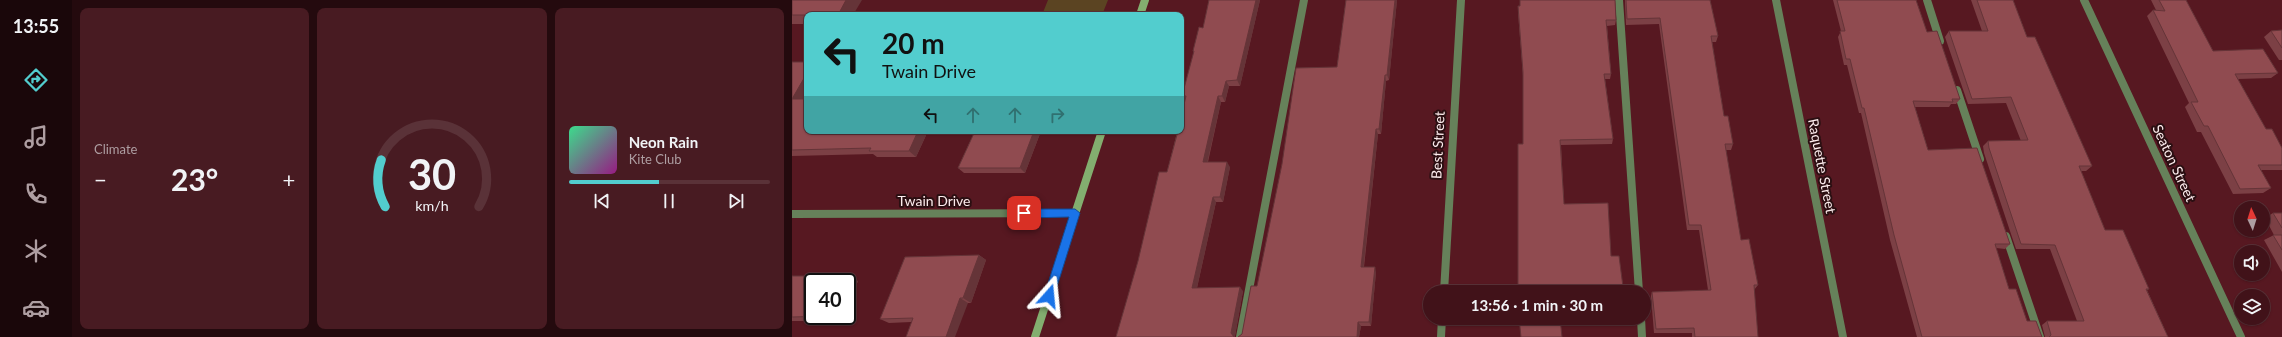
<!DOCTYPE html>
<html lang="en">
<head>
<meta charset="utf-8">
<style>
	body { margin:0; font-family:Lato,sans-serif; background:#481b22; color:#f1f3f6; height:100vh; display:flex; flex-direction:column; font-size:15px; white-space:nowrap }
	* { box-sizing:border-box; margin:0 }
	p { font-size:13px; color:#ae9ea2 }
	.icon { flex:none; width:22px; height:22px; fill:none; stroke:currentColor; stroke-width:2; stroke-linecap:round; stroke-linejoin:round }
	.map { position:relative; flex:1; overflow:hidden }
	.details { display:flex; flex-direction:column; gap:8px; padding:8px; background:#240a0e; width:720px }
	.details>* { flex:none }
	.hud { position:absolute; left:12px; top:12px; width:380px; height:122px; border-radius:8px; box-shadow:0 1px 3px #0004,0 0 0 1px #5a3238; background:#52cdce; color:#111; overflow:hidden }
	.needle { width:26px; rotate:356deg }
	.fabs { position:absolute; left:1442px; top:201px; display:grid; gap:8px }
	.fabs a { display:grid; place-items:center; width:36px; height:36px; border-radius:50%; background:#411219; box-shadow:0 1px 3px #0004,0 0 0 1px #5a3238; font-size:20px }
	.speed { position:absolute; left:12px; top:273px; display:flex; gap:8px; font-size:20px; font-weight:700; text-align:center }
	.speed>* { display:grid; place-content:center; width:52px; height:52px; border-radius:50%; background:#411219; box-shadow:0 1px 3px #0004,0 0 0 1px #5a3238; line-height:1 }
	.speed .limit { border:2px solid #111; border-radius:6px; background:#fff; color:#111 }
	.pin { position:absolute; display:grid; place-items:center; width:34px; height:34px; color:#fff; margin:-17px; border-radius:8px; box-shadow:0 2px 6px #0006 }
	.me { position:absolute; width:44px; margin:-22px; rotate:18deg; stroke-linejoin:round; filter:drop-shadow(0 0 3px #0008) }
	.turn { display:flex; align-items:center; gap:14px; height:84px; padding:0 12px; font-size:18px }
	.turn .icon { width:52px; height:52px; stroke-width:2.5 }
	.turn b { display:block; font-size:28px; line-height:34px }
	.lanes { display:flex; align-items:center; height:38px; padding:0 12px; background:#0003; justify-content:center; gap:20px; direction:ltr }
	.lanes .off { opacity:.35 }
	.big { font-size:30px; font-weight:700; line-height:1.1 }
	.details .tile { flex:1; display:flex; flex-direction:column; justify-content:center; gap:6px; min-width:0; padding:0 14px; border-radius:8px; background:#481b22 }
	.details .dial { align-items:center; gap:0 }
	.dial svg { height:104px; overflow:visible; fill:none; stroke:#5a3238; stroke-width:7; stroke-linecap:round; text-anchor:middle }
	.dial text { fill:#f1f3f6; stroke:none }
	.song { display:flex; align-items:center; gap:12px }
	.cover { width:48px; height:48px; border-radius:6px; background:linear-gradient(135deg,hsl(150 70% 55%),hsl(310 70% 35%)) }
	.played { height:4px; border-radius:2px; background:linear-gradient(90deg,#52cdce 45%,#5a3238 45%) }
	.keys { display:flex; justify-content:space-around; direction:ltr }
	.heat { display:flex; justify-content:space-between; align-items:center; font-size:22px; direction:ltr }
	.details .tiles { flex:1; display:grid; gap:8px; grid-template-columns:repeat(3,1fr) }
	.trip { position:absolute; left:631px; top:285px; width:228px; height:40px; border-radius:20px; background:#411219; box-shadow:0 1px 3px #0004,0 0 0 1px #5a3238; font-weight:700; line-height:40px; text-align:center }
	main { display:flex; flex:1; min-height:0 }
	.dock { display:flex; flex-direction:column; width:72px; justify-content:space-around; align-items:center; background:#1a070a; color:#ae9ea2 }
	.dock .icon { width:28px; height:28px }
	.dock .active { color:#52cdce }
	.dock b { font-size:18px; color:#f1f3f6 }
	.map>svg:first-child { display:block }
	.green { fill:#5b4422 }
	.lines { fill:none; stroke-linecap:round; stroke-linejoin:round }
	.lane { stroke:#66815a; stroke-width:8 }
	.street { stroke:#66815a; stroke-width:8 }
	.secondary { stroke:#83ae6f; stroke-width:8 }
	.wall { fill:#7c4045 }
	.shaded-wall { fill:#653438 }
	.building { fill:#904b50; stroke:#653438 }
	.route { fill:#1a73e8; stroke:#114b97 }
	.labels { text-anchor:middle; stroke-width:4; stroke-linejoin:round; paint-order:stroke }
	.street-label { font-size:14px; fill:#fdeced; stroke:#2b0f12 }
</style>
</head>
<body>
<main>
<nav class="dock">
<b>13:55</b>
<svg class="icon active" aria-label="directions" viewBox="0 0 24 24"><path d="M12 3l9 9-9 9-9-9zM9 14v-3h6M13 9l2 2-2 2"/></svg>
<svg class="icon" aria-label="music" viewBox="0 0 24 24"><path d="M9 18V5l10-2v13"/><circle cx="6" cy="18" r="3"/><circle cx="16" cy="16" r="3"/></svg>
<svg class="icon" aria-label="phone" viewBox="0 0 24 24"><path d="M5 4h4l2 5-3 2q2 4 5 5l2-3 5 2v4C11 20 4 13 5 4z"/></svg>
<svg class="icon" aria-label="climate" viewBox="0 0 24 24"><path d="M12 3v18M4 7l16 10M4 17L20 7"/></svg>
<svg class="icon" aria-label="car" viewBox="0 0 24 24"><path d="M5 17H2v-5l4-1 3-4h7l3 4 3 1v5h-3M9 17h6M6 11h13"/><circle cx="7" cy="17" r="2"/><circle cx="17" cy="17" r="2"/></svg>
</nav>
<section class="details">
<div class="tiles">
<div class="tile"><p>Climate</p>
<div class="heat"><a>−</a><b class="big">23°</b><a>+</a></div>
</div>
<div class="tile dial"><svg viewBox="0 0 100 80">
<path d="M14 69A42 42 0 1 1 86 69"/>
<path d="M14 69A42 42 0 0 1 11 33" stroke="#52cdce"/>
<text x="50" y="56" font-size="32" font-weight="700">30</text>
<text x="50" y="72" font-size="11">km/h</text>
</svg></div>
<div class="tile">
<div class="song"><i class="cover"></i><div><b>Neon Rain</b><p>Kite Club</p></div></div>
<div class="played"></div>
<div class="keys"><svg class="icon" aria-label="previous" viewBox="0 0 24 24"><path d="M18 5L8 12l10 7zM5 5v14"/></svg><svg class="icon" aria-label="pause" viewBox="0 0 24 24"><path d="M8 5v14M16 5v14"/></svg><svg class="icon" aria-label="next" viewBox="0 0 24 24"><path d="M6 5l10 7-10 7zM19 5v14"/></svg></div>
</div>
</div>
</section>
<div class="map">
<svg width="1490" height="337" viewBox="0 0 1490 337">
	<rect width="100%" height="100%" fill="#571821"/>
	<!-- green -->
	<polygon class="green" points="256,0 316,0 310,15 250,15"/>
	<g class="lines">
		<!-- lane -->
		<g class="lane">
			<polyline points="827,0 847,292"/>
			<polyline points="1135,0 1148,41"/>
			<polyline points="1165,90 1188,159"/>
			<polyline points="1214,236 1248,337"/>
			<polyline points="849,318 850,337"/>
			<polyline points="448,337 512,0"/>
		</g>
		<!-- street -->
		<g class="street">
			<polyline points="984,0 1051,337"/>
			<polyline points="1292,0 1449,337"/>
			<polyline points="0,214 283,213"/>
			<polyline points="652,292 669,0"/>
			<polyline points="649,337 650,318"/>
		</g>
		<!-- secondary -->
		<g class="secondary">
			<polyline points="348,15 353,0"/>
			<polyline points="243,337 310,131"/>
		</g>
	</g>
	<!-- wall -->
	<g class="wall">
		<polygon points="0,0 61,15 15,15 15,24 0,24"/>
		<polygon points="417,0 468,0 448,86 437,86 433,102 429,102 416,162 438,167 431,202 424,202 405,288 451,291 443,336 443,337 324,337 375,172 393,101 390,96 402,53 401,51 411,28"/>
		<polygon points="554,0 605,0 597,80 594,81 589,134 586,134 572,267 584,272 579,326 569,326 567,337 446,337 450,334 465,286 545,67"/>
		<polygon points="833,0 918,0 926,36 924,42 920,42 932,116 941,144 939,150 934,150 949,240 966,285 962,290 966,337 900,337 900,333 862,333 859,296 860,292 916,290 907,230 895,230 867,24 834,25 833,4"/>
		<polygon points="1041,0 1124,0 1135,32 1168,99 1164,104 1159,104 1157,107 1123,107 1136,150 1218,244 1213,249 1204,248 1217,289 1235,321 1250,337 1125,337 1098,240 1069,113 1067,113 1055,65 1052,65 1046,37 1049,31"/>
		<polygon points="1179,0 1221,0 1235,37 1300,166 1294,171 1289,171 1313,230 1357,289 1355,290 1376,337 1253,337 1250,325 1255,321 1285,321 1258,249 1224,249 1192,153 1191,146 1196,141 1229,141 1214,103 1176,104 1153,37 1157,31 1190,31"/>
		<polygon points="1359,0 1394,0 1421,51 1486,73 1479,78 1446,79 1474,129 1490,148 1490,170 1469,170 1479,188 1471,193 1441,194 1409,132 1405,132 1393,107 1397,103 1355,16 1361,10 1364,10"/>
		<polygon points="728,6 824,20 823,25 815,26 819,74 818,79 813,79 821,139 820,144 769,145 772,204 819,256 831,287 830,291 817,292 726,292 731,144 731,76 726,12"/>
		<polygon points="1490,30 1490,60 1487,60 1472,37 1479,31"/>
		<polygon points="0,62 11,99 15,131 136,131 124,157 85,157 81,154 0,156"/>
		<polygon points="183,131 249,131 233,173 172,173 166,168"/>
		<polygon points="1481,213 1490,213 1490,272 1472,240 1482,235 1473,218"/>
		<polygon points="187,255 194,260 179,303 176,303 119,322 97,323 88,319"/>
		<polygon points="0,276 66,281 48,321 0,321"/>
	</g>
	<!-- shaded-wall -->
	<g class="shaded-wall">
		<polygon points="54,0 70,0 61,15 46,15"/>
		<polygon points="464,0 468,0 448,86 445,80"/>
		<polygon points="603,0 605,0 597,80 595,75"/>
		<polygon points="15,73 15,92 8,105 0,99"/>
		<polygon points="593,75 594,81 589,134 587,129"/>
		<polygon points="434,81 437,86 433,102 430,96"/>
		<polygon points="426,96 429,102 414,168 411,162"/>
		<polygon points="584,129 586,134 571,272 569,267"/>
		<polygon points="126,131 136,131 124,157 117,151"/>
		<polygon points="242,131 249,131 233,173 228,168"/>
		<polygon points="435,162 438,167 431,202 428,197"/>
		<polygon points="421,197 424,202 404,292 400,288"/>
		<polygon points="187,255 194,260 179,303 171,298"/>
		<polygon points="583,267 584,272 579,326 577,322"/>
		<polygon points="58,276 66,281 55,306 55,282"/>
		<polygon points="448,287 451,291 443,336 443,337 442,337 439,333"/>
		<polygon points="168,298 176,303 163,337 154,337"/>
		<polygon points="39,316 50,316 48,321"/>
		<polygon points="566,322 569,326 567,337 565,337"/>
	</g>
	<!-- building -->
	<g class="building">
		<polygon points="0,0 54,0 46,15 0,15"/>
		<polygon points="417,0 464,0 445,80 434,81 430,96 426,96 411,162 435,162 428,197 421,197 400,288 448,287 439,333 442,337 324,337 346,261 367,172 375,172 386,131 389,131 389,117 394,96 390,96 402,51 401,51 407,27 411,28"/>
		<polygon points="554,0 603,0 595,75 593,75 587,129 584,129 569,267 583,267 577,322 566,322 565,337 446,337 450,334 459,286 465,286 490,164 504,68 545,67"/>
		<polygon points="728,0 823,0 824,20 814,20 819,74 812,74 821,139 768,140 772,204 816,203 819,256 827,256 831,287 766,290 766,292 726,292 726,144 731,144 731,72 726,6 728,6"/>
		<polygon points="834,0 918,0 926,36 919,36 932,116 936,116 941,144 933,144 949,240 957,239 966,285 962,285 966,337 903,337 902,328 864,329 860,292 919,290 909,225 897,225 868,18 835,19"/>
		<polygon points="1045,0 1124,0 1135,32 1145,31 1168,99 1160,99 1161,102 1121,101 1136,150 1185,148 1218,244 1203,244 1217,289 1224,289 1235,321 1244,321 1250,337 1130,337 1102,235 1072,108 1070,108 1058,59 1054,59 1048,31 1053,31"/>
		<polygon points="1185,0 1221,0 1235,37 1243,37 1300,166 1287,166 1313,230 1331,230 1357,289 1354,289 1376,337 1257,337 1259,335 1255,321 1292,321 1263,245 1229,244 1197,148 1196,141 1236,140 1219,97 1180,99 1157,31 1196,31"/>
		<polygon points="1367,0 1394,0 1421,51 1471,49 1486,73 1443,74 1474,129 1480,129 1490,148 1490,165 1466,165 1479,188 1448,189 1416,126 1412,126 1399,102 1406,102 1361,10 1373,11"/>
		<polygon points="1490,30 1490,48 1479,31"/>
		<polygon points="0,62 15,62 15,73 0,99"/>
		<polygon points="0,99 15,99 15,131 126,131 117,151 77,151 79,148 0,150"/>
		<polygon points="183,131 242,131 228,168 166,168"/>
		<polygon points="1481,213 1490,213 1490,228"/>
		<polygon points="1481,235 1490,235 1490,250"/>
		<polygon points="187,255 171,298 168,298 154,337 114,337 121,318 88,319 113,257"/>
		<polygon points="0,276 58,276 55,282 21,282 21,316 39,316 0,317"/>
		<polygon points="727,318 768,318 770,337 729,337"/>
	</g>
	<!-- route -->
	<polygon class="route" points="232,209 283,209 288,213 262,296 257,300 252,296 277,217 232,218 227,213"/>
	<g class="labels">
		<!-- street labels -->
		<g class="street-label">
			<text transform="translate(646 145) rotate(-87)" y="5">Best Street</text>
			<text transform="translate(1382 163) rotate(65)" y="5">Seaton Street</text>
			<text transform="translate(1030 166) rotate(79)" y="5">Raquette Street</text>
			<text x="142" y="206">Twain Drive</text>
		</g>
	</g>
</svg>
<div class="fabs">
<a><svg class="needle" viewBox="-14 -14 28 28"><path d="M0-13l5 13h-10z" fill="#e53935"/><path d="M0 13l5-13h-10z" fill="#ae9ea2"/></svg></a>
<a><svg class="icon" aria-label="sound" viewBox="0 0 24 24"><path d="M4 9h4l5-4v14l-5-4H4zM17 9q2 3 0 6"/></svg></a>
<a><svg class="icon" aria-label="layers" viewBox="0 0 24 24"><path d="M12 4l9 5-9 5-9-5zM3 14l9 5 9-5"/></svg></a>
</div>
<div class="speed"><div class="limit">40</div></div>
<div class="pin" style="left:232px;top:213px;background:#d93025"><svg class="icon" aria-label="arrive" viewBox="0 0 24 24"><path d="M6 21V4h12l-3 4 3 4H6"/></svg></div>
<svg class="me" style="left:257px;top:296px" viewBox="-20 -20 40 40"><path d="M0-17L14 15 0 8-14 15z" fill="#1a73e8" stroke="#fff" stroke-width="4"/></svg>
<div class="trip">13:56 · 1 min · 30 m</div>
<div class="hud">
<div class="turn"><svg class="icon" aria-label="left" viewBox="0 0 24 24"><path d="M17 20v-9H6M10 6l-5 5 5 5"/></svg><div><b>20 m</b>Twain Drive</div></div>
<div class="lanes"><svg class="icon" aria-label="left" viewBox="0 0 24 24"><path d="M17 20v-9H6M10 6l-5 5 5 5"/></svg><svg class="icon off" aria-label="ahead" viewBox="0 0 24 24"><path d="M12 20V5M6 11l6-6 6 6"/></svg><svg class="icon off" aria-label="ahead" viewBox="0 0 24 24"><path d="M12 20V5M6 11l6-6 6 6"/></svg><svg class="icon off" aria-label="right" viewBox="0 0 24 24"><path d="M7 20v-9h11M14 6l5 5-5 5"/></svg></div>
</div>
</div>
</main>
</body>
</html>
